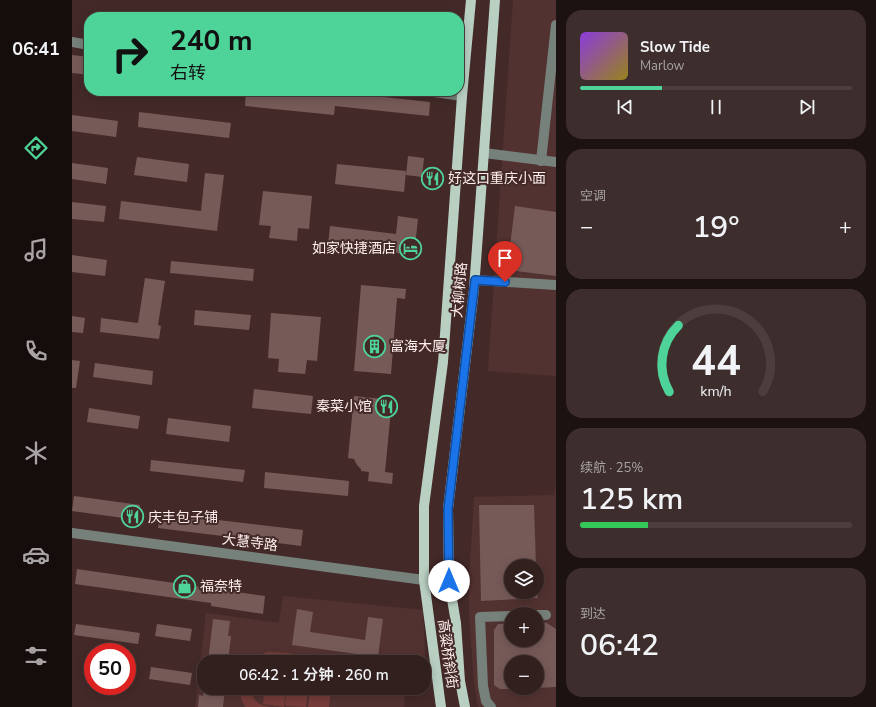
<!DOCTYPE html>
<html lang="zh">
<head>
<meta charset="utf-8">
<style>
	body { margin:0; font-family:"Nunito Sans","Noto Sans SC",sans-serif; background:#3d2d2c; color:#f1f3f6; height:100vh; display:flex; flex-direction:column; font-size:15px; white-space:nowrap }
	* { box-sizing:border-box; margin:0 }
	p { font-size:13px; color:#a8a3a4 }
	.icon { flex:none; width:22px; height:22px; fill:none; stroke:currentColor; stroke-width:2; stroke-linecap:round; stroke-linejoin:round }
	.map { position:relative; flex:1; overflow:hidden }
	.panel { display:flex; flex-direction:column; gap:10px; padding:10px; background:#1c1211; width:320px }
	.panel>* { flex:none }
	.hud { position:absolute; left:12px; top:12px; width:380px; height:84px; border-radius:16px; box-shadow:0 2px 10px #0003,0 0 0 1px #4d3e3d; background:#4ed399; color:#111; overflow:hidden }
	.fabs { position:absolute; left:432px; top:559px; display:grid; gap:8px }
	.fabs a { display:grid; place-items:center; width:40px; height:40px; border-radius:50%; background:#32201f; box-shadow:0 2px 10px #0003,0 0 0 1px #4d3e3d; font-size:20px }
	.speed { position:absolute; left:12px; top:643px; display:flex; gap:8px; font-size:20px; font-weight:700; text-align:center }
	.speed>* { display:grid; place-content:center; width:52px; height:52px; border-radius:50%; background:#32201f; box-shadow:0 2px 10px #0003,0 0 0 1px #4d3e3d; line-height:1 }
	.speed .limit { border:6px solid #d22; background:#fff; color:#111 }
	.pin { position:absolute; display:grid; place-items:center; width:34px; height:34px; color:#fff; margin:-41px -17px; border-radius:50% 50% 50% 0; rotate:-45deg; box-shadow:0 0 4px #0007 }
	.pin .icon { rotate:45deg }
	.me { position:absolute; width:44px; margin:-22px; rotate:0deg; stroke-linejoin:round; filter:drop-shadow(0 0 3px #0008) }
	.turn { display:flex; align-items:center; gap:14px; height:84px; padding:0 20px; font-size:18px }
	.turn .icon { width:52px; height:52px; stroke-width:2.5 }
	.turn b { display:block; font-size:28px; line-height:34px }
	.big { font-size:30px; font-weight:600; line-height:1.1 }
	.panel .widget { flex:1; display:flex; flex-direction:column; justify-content:center; gap:6px; min-width:0; padding:0 14px; border-radius:16px; background:#3d2d2c }
	.panel .dial { align-items:center; gap:0 }
	.dial svg { height:104px; overflow:visible; fill:none; stroke:#4d3e3d; stroke-width:7; stroke-linecap:round; text-anchor:middle }
	.dial text { fill:#f1f3f6; stroke:none }
	.song { display:flex; align-items:center; gap:12px }
	.cover { width:48px; height:48px; border-radius:6px; background:linear-gradient(135deg,hsl(270 70% 55%),hsl(50 70% 35%)) }
	.played { height:4px; border-radius:2px; background:linear-gradient(90deg,#4ed399 30%,#4d3e3d 30%) }
	.keys { display:flex; justify-content:space-around; direction:ltr }
	.heat { display:flex; justify-content:space-between; align-items:center; font-size:22px; direction:ltr }
	.charge { height:6px; border-radius:3px; background:linear-gradient(90deg,#34c759 25%,#4d3e3d 0) }
	.trip { position:absolute; left:125px; top:655px; width:234px; height:40px; border-radius:16px; background:#32201f; box-shadow:0 2px 10px #0003,0 0 0 1px #4d3e3d; font-weight:600; line-height:40px; text-align:center }
	main { display:flex; flex:1; min-height:0 }
	.dock { display:flex; flex-direction:column; width:72px; justify-content:space-around; align-items:center; background:#140d0c; color:#a8a3a4 }
	.dock .icon { width:28px; height:28px }
	.dock .on { color:#4ed399 }
	.dock b { font-size:18px; color:#f1f3f6 }
	.map>svg:first-child { display:block }
	.built { fill:#523230; fill-rule:evenodd }
	.green { fill:#753c3a }
	.building { fill:#765a58 }
	.lines { fill:none; stroke-linecap:round; stroke-linejoin:round }
	.minor { stroke:#75817a; stroke-width:10 }
	.major { stroke:#b8cfc2; stroke-width:10 }
	.route-casing { stroke:#114b97; stroke-width:10 }
	.route { stroke:#1a73e8; stroke-width:7 }
	.labels { text-anchor:middle; stroke-width:4; stroke-linejoin:round; paint-order:stroke }
	.poi-label { font-size:14px; fill:#ffeeed; stroke:#432a29; text-anchor:start }
	.street-label { font-size:14px; fill:#ffeeed; stroke:#432a29 }
</style>
</head>
<body>
<main>
<nav class="dock">
<b>06:41</b>
<svg class="icon on" aria-label="directions" viewBox="0 0 24 24"><path d="M12 3l9 9-9 9-9-9zM9 14v-3h6M13 9l2 2-2 2"/></svg>
<svg class="icon" aria-label="music" viewBox="0 0 24 24"><path d="M9 18V5l10-2v13"/><circle cx="6" cy="18" r="3"/><circle cx="16" cy="16" r="3"/></svg>
<svg class="icon" aria-label="phone" viewBox="0 0 24 24"><path d="M5 4h4l2 5-3 2q2 4 5 5l2-3 5 2v4C11 20 4 13 5 4z"/></svg>
<svg class="icon" aria-label="climate" viewBox="0 0 24 24"><path d="M12 3v18M4 7l16 10M4 17L20 7"/></svg>
<svg class="icon" aria-label="car" viewBox="0 0 24 24"><path d="M5 17H2v-5l4-1 3-4h7l3 4 3 1v5h-3M9 17h6M6 11h13"/><circle cx="7" cy="17" r="2"/><circle cx="17" cy="17" r="2"/></svg>
<svg class="icon" aria-label="filters" viewBox="0 0 24 24"><path d="M4 7h16M4 17h16"/><circle cx="9" cy="7" r="2"/><circle cx="15" cy="17" r="2"/></svg>
</nav>
<div class="map">
<svg width="484" height="707" viewBox="0 0 484 707">
	<rect width="100%" height="100%" fill="#432a29"/>
	<!-- built -->
	<g class="built">
		<polygon points="441,0 484,0 484,376 416,371"/>
		<path d="M 484,483 L 484,707 L 406,707 L 402,683 L 397,613 L 397,580 L 402,497 L 482,495 ZM 439,566 L 465,566 L 465,592 L 439,592 ZM 439,614 L 465,614 L 465,640 L 439,640 ZM 439,662 L 465,662 L 465,688 L 439,688 Z"/>
		<polygon points="211,596 351,610 354,675 352,675 352,662 132,662 132,688 333,688 332,707 123,707 134,613 207,623"/>
	</g>
	<!-- green -->
	<g class="green">
		<polygon points="196,652 215,653 291,662 176,662 183,656"/>
		<path d="M 168,688 L 177,688 C 183,702 185,705 200,707 L 174,707 C 169,701 168,696 168,688 Z"/>
		<polygon points="193,688 214,688 212,707 191,704"/>
		<polygon points="215,688 236,688 234,707 213,706"/>
		<polygon points="238,688 259,688 257,707 236,707"/>
	</g>
	<!-- building -->
	<g class="building">
		<polygon points="0,55 17,57 17,75 0,73"/>
		<polygon points="174,91 228,91 274,96 274,93 358,102 357,116 263,106 262,115 173,106"/>
		<polygon points="67,112 159,123 157,138 66,127"/>
		<polygon points="0,115 46,121 44,137 0,131"/>
		<polygon points="336,156 352,158 350,177 334,175"/>
		<polygon points="65,157 117,164 115,182 62,175"/>
		<polygon points="0,163 36,168 34,184 0,179"/>
		<polygon points="265,164 334,171 332,192 263,184"/>
		<polygon points="133,173 152,175 145,231 47,219 49,201 129,211"/>
		<polygon points="191,191 240,196 237,229 226,228 225,241 197,238 199,226 187,225"/>
		<polygon points="0,202 34,206 32,222 0,219"/>
		<polygon points="443,206 484,212 484,276 435,270"/>
		<polygon points="326,216 346,219 342,255 256,245 258,226 324,234"/>
		<polygon points="0,255 35,260 33,276 0,272"/>
		<polygon points="99,261 182,269 181,281 98,273"/>
		<polygon points="73,278 93,281 86,325 89,326 87,339 28,332 29,318 66,323"/>
		<polygon points="289,285 334,289 333,299 325,298 319,374 282,371"/>
		<polygon points="123,310 179,315 177,330 122,325"/>
		<polygon points="199,313 249,317 245,361 235,360 233,374 206,372 207,359 196,358"/>
		<polygon points="0,316 13,318 11,333 0,332"/>
		<polygon points="0,360 8,361 4,388 0,388"/>
		<polygon points="23,363 81,371 80,385 21,377"/>
		<polygon points="182,389 241,396 239,414 180,408"/>
		<polygon points="282,396 320,400 313,472 321,473 320,484 296,481 297,472 289,471 289,469 285,465 282,459 276,458"/>
		<polygon points="17,408 68,416 66,429 15,422"/>
		<polygon points="96,418 159,426 157,442 94,434"/>
		<polygon points="79,460 173,470 171,482 78,471"/>
		<polygon points="193,472 277,481 276,496 192,488"/>
		<polygon points="2,496 68,505 66,520 0,511"/>
		<polygon points="407,505 462,505 464,566 439,566 439,592 465,592 466,598 409,601"/>
		<polygon points="88,513 231,530 229,546 86,528"/>
		<polygon points="5,569 193,596 191,614 139,606 139,603 3,584"/>
		<polygon points="225,609 241,612 238,632 293,640 296,617 311,619 306,657 220,645"/>
		<polygon points="141,619 158,621 156,636 159,636 156,662 136,662"/>
		<polygon points="465,623 475,623 484,629 484,687 465,688 465,662 439,662 439,689 428,689 422,685 422,630 426,624 439,624 439,640 465,640"/>
		<polygon points="4,624 68,633 66,644 2,635"/>
		<polygon points="85,624 120,629 118,641 83,636"/>
		<polygon points="79,667 120,673 118,685 77,679"/>
		<polygon points="132,688 153,688 151,707 126,707 127,695 131,696"/>
	</g>
	<g class="lines">
		<!-- minor -->
		<g class="minor">
			<polyline points="0,42 17,45"/>
			<polyline points="356,91 390,96"/>
			<polyline points="412,153 484,162"/>
			<polyline points="469,161 484,25"/>
			<polyline points="403,280 484,285"/>
			<polyline points="0,533 352,580 377,581"/>
			<polyline points="465,615 474,615"/>
			<polyline points="419,707 414,701 411,686 408,617 439,616"/>
		</g>
		<!-- major -->
		<g class="major">
			<polyline points="369,707 352,580 352,506 371,362 390,96 399,0"/>
			<polyline points="393,707 388,681 384,623 377,581 376,509 402,289 423,0"/>
		</g>
	</g>
	<g class="lines">
		<defs>
			<polyline id="route" points="377,581 376,509 403,280 433,282"/>
		</defs>
		<!-- route casing -->
		<use href="#route" class="route-casing"/>
		<!-- route -->
		<use href="#route" class="route"/>
	</g>
	<!-- icons -->
	<defs>
		<symbol id="restaurant-ring" viewBox="-11 -11 22 22"><circle r="9.5" fill="#432a29" stroke="#4ed399" stroke-width="1.5"/><path d="M-5-6h1v4h1v-4h1v4h1v-4h1v5L-1.5 .5V6h-2V.5L-5-1ZM5-6V6H3V1.5H1.5Q1.5-4 5-6Z" fill="#4ed399"/></symbol>
		<symbol id="hotel-ring" viewBox="-11 -11 22 22"><circle r="9.5" fill="#432a29" stroke="#4ed399" stroke-width="1.5"/><path d="M-6-4.5h1.5V1H6V5H4.5V3h-9V5H-6ZM-4 0a1.8 1.8 0 1 1 3.6 0ZM.5 0V-2.5h3Q6-2.5 6 0Z" fill="#4ed399"/></symbol>
		<symbol id="building-ring" viewBox="-11 -11 22 22"><circle r="9.5" fill="#432a29" stroke="#4ed399" stroke-width="1.5"/><path d="M-4-6H4V6H1V3H-1V6H-4ZM-2.5-4.3h1.7v1.8h-1.7ZM.8-4.3h1.7v1.8H.8ZM-2.5-1h1.7V.8h-1.7ZM.8-1h1.7V.8H.8Z" fill="#4ed399"/></symbol>
		<symbol id="shop-ring" viewBox="-11 -11 22 22"><circle r="9.5" fill="#432a29" stroke="#4ed399" stroke-width="1.5"/><path d="M-5-2.5h2.3a2.7 3.5 0 0 1 5.4 0H5L5.5 6h-11ZM-1.5-2.5h3a1.5 2.3 0 0 0-3 0Z" fill="#4ed399"/></symbol>
	</defs>
	<g fill-rule="evenodd">
		<use href="#restaurant-ring" x="348" y="166" width="25" height="25"/>
		<use href="#hotel-ring" x="326" y="236" width="25" height="25"/>
		<use href="#building-ring" x="290" y="334" width="25" height="25"/>
		<use href="#restaurant-ring" x="302" y="394" width="25" height="25"/>
		<use href="#restaurant-ring" x="48" y="504" width="25" height="25"/>
		<use href="#shop-ring" x="100" y="574" width="25" height="25"/>
	</g>
	<g class="labels">
		<!-- poi labels -->
		<g class="poi-label">
			<text x="376" y="183">好这口重庆小面</text>
			<text x="324" y="253" text-anchor="end">如家快捷酒店</text>
			<text x="318" y="351">富海大厦</text>
			<text x="300" y="411" text-anchor="end">秦菜小馆</text>
			<text x="76" y="522">庆丰包子铺</text>
			<text x="128" y="591">福奈特</text>
		</g>
		<!-- street labels -->
		<g class="street-label">
			<text transform="translate(387 290) rotate(-85)" y="5">大柳树路</text>
			<text transform="translate(178 542) rotate(7)" y="5">大慧寺路</text>
			<text transform="translate(376 654) rotate(82)" y="5">高粱桥斜街</text>
		</g>
	</g>
</svg>
<div class="fabs">
<a><svg class="icon" aria-label="layers" viewBox="0 0 24 24"><path d="M12 4l9 5-9 5-9-5zM3 14l9 5 9-5"/></svg></a>
<a>+</a>
<a>−</a>
</div>
<div class="speed"><div class="limit">50</div></div>
<div class="pin" style="left:433px;top:282px;background:#d93025"><svg class="icon" aria-label="arrive" viewBox="0 0 24 24"><path d="M6 21V4h12l-3 4 3 4H6"/></svg></div>
<svg class="me" style="left:377px;top:581px" viewBox="-20 -20 40 40"><circle r="19" fill="#fff"/><path d="M0-13L10 11 0 6-10 11z" fill="#1a73e8"/></svg>
<div class="trip">06:42 · 1 分钟 · 260 m</div>
<div class="hud">
<div class="turn"><svg class="icon" aria-label="right" viewBox="0 0 24 24"><path d="M7 20v-9h11M14 6l5 5-5 5"/></svg><div><b>240 m</b>右转</div></div>
</div>
</div>
<section class="panel">
<div class="widget">
<div class="song"><i class="cover"></i><div><b>Slow Tide</b><p>Marlow</p></div></div>
<div class="played"></div>
<div class="keys"><svg class="icon" aria-label="previous" viewBox="0 0 24 24"><path d="M18 5L8 12l10 7zM5 5v14"/></svg><svg class="icon" aria-label="pause" viewBox="0 0 24 24"><path d="M8 5v14M16 5v14"/></svg><svg class="icon" aria-label="next" viewBox="0 0 24 24"><path d="M6 5l10 7-10 7zM19 5v14"/></svg></div>
</div>
<div class="widget"><p>空调</p>
<div class="heat"><a>−</a><b class="big">19°</b><a>+</a></div>
</div>
<div class="widget dial"><svg viewBox="0 0 100 80">
<path d="M14 69A42 42 0 1 1 86 69"/>
<path d="M14 69A42 42 0 0 1 21 18" stroke="#4ed399"/>
<text x="50" y="56" font-size="32" font-weight="700">44</text>
<text x="50" y="72" font-size="11">km/h</text>
</svg></div>
<div class="widget"><p>续航 · 25%</p><b class="big">125 km</b><div class="charge"></div></div>
<div class="widget"><p>到达</p><b class="big">06:42</b></div>
</section>
</main>
</body>
</html>
